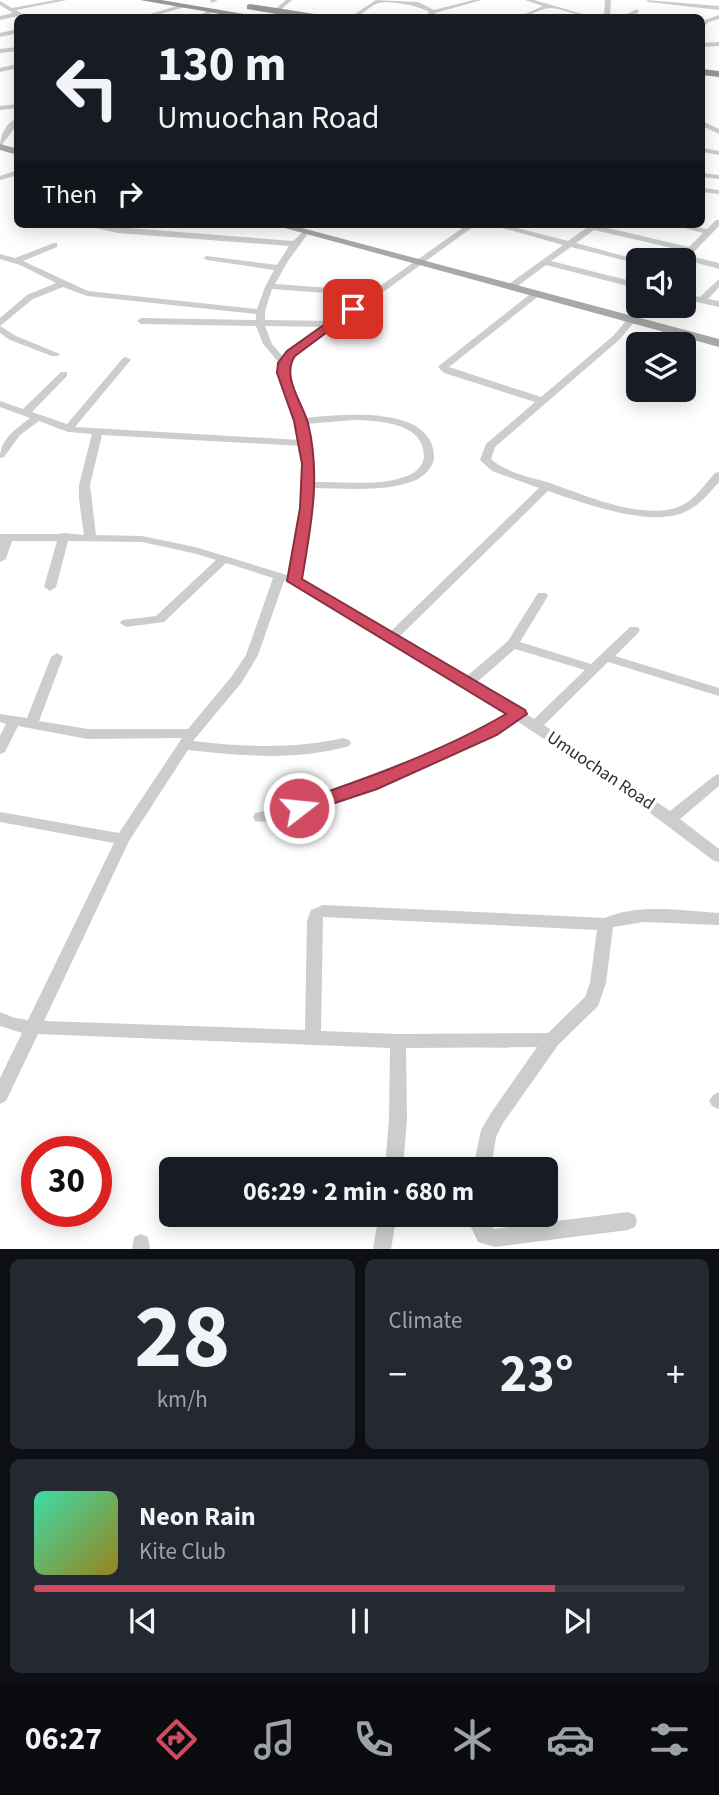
<!DOCTYPE html>
<html lang="en">
<head>
<meta charset="utf-8">
<style>
	body { margin:0; font-family:"Source Sans 3",sans-serif; background:#242831; color:#f1f3f6; height:100vh; display:flex; flex-direction:column; font-size:26px; white-space:nowrap }
	* { box-sizing:border-box; margin:0 }
	p { font-size:23px; color:#9ea1a6 }
	.icon { flex:none; width:38px; height:38px; fill:none; stroke:currentColor; stroke-width:2; stroke-linecap:round; stroke-linejoin:round }
	.map { position:relative; height:1249px; overflow:hidden }
	.sheet { display:flex; flex-direction:column; gap:10px; padding:10px; background:#0d0f14; flex:1 }
	.sheet>* { flex:none }
	.banner { position:absolute; left:14px; top:14px; width:691px; height:214px; border-radius:10px; box-shadow:0 4px 18px #0003; background:#171b24; color:#f1f3f6; overflow:hidden }
	.controls { position:absolute; left:626px; top:248px; display:grid; gap:14px }
	.controls a { display:grid; place-items:center; width:70px; height:70px; border-radius:10px; background:#171b24; box-shadow:0 4px 18px #0003; font-size:35px }
	.speed { position:absolute; left:21px; top:1136px; display:flex; gap:14px; font-size:35px; font-weight:700; text-align:center }
	.speed>* { display:grid; place-content:center; width:91px; height:91px; border-radius:50%; background:#171b24; box-shadow:0 4px 18px #0003; line-height:1 }
	.speed .limit { border:10px solid #d22; background:#fff; color:#111 }
	.pin { position:absolute; display:grid; place-items:center; width:60px; height:60px; color:#fff; margin:-30px; border-radius:14px; box-shadow:0 4px 10px #0006 }
	.me { position:absolute; width:77px; margin:-38px; rotate:74deg; stroke-linejoin:round; filter:drop-shadow(0 0 5px #0008) }
	.turn { display:flex; align-items:center; gap:24px; height:147px; padding:0 28px; font-size:32px }
	.turn .icon { width:91px; height:91px; stroke-width:2.5 }
	.turn b { display:block; font-size:49px; line-height:60px }
	.then { display:flex; align-items:center; height:66px; padding:0 28px; background:#0003; gap:14px; font-size:26px }
	.big { font-size:52px; font-weight:700; line-height:1.1 }
	.sheet .tile { flex:1; display:flex; flex-direction:column; justify-content:center; gap:10px; min-width:0; padding:0 24px; border-radius:10px; background:#242831 }
	.sheet .dial { align-items:center; gap:0 }
	.dial b { font-size:91px; line-height:1 }
	.song { display:flex; align-items:center; gap:21px }
	.cover { width:84px; height:84px; border-radius:10px; background:linear-gradient(135deg,hsl(160 70% 55%),hsl(50 70% 35%)) }
	.played { height:7px; border-radius:4px; background:linear-gradient(90deg,#d04a61 80%,#363941 80%) }
	.keys { display:flex; justify-content:space-around; direction:ltr }
	.heat { display:flex; justify-content:space-between; align-items:center; font-size:38px; direction:ltr }
	.sheet .tiles { flex:1; display:grid; gap:10px; grid-template-columns:1fr 1fr }
	.tile:last-child { grid-column:span 2 }
	.trip { position:absolute; left:159px; top:1157px; width:399px; height:70px; border-radius:10px; background:#171b24; box-shadow:0 4px 18px #0003; font-weight:700; line-height:70px; text-align:center }
	.tabs { display:flex; height:112px; justify-content:space-around; align-items:center; background:#090b0e; color:#9ea1a6 }
	.tabs .icon { width:49px; height:49px }
	.tabs .on { color:#d04a61 }
	.tabs b { font-size:32px; color:#f1f3f6 }
	.map>svg:first-child { display:block }
	.lines { fill:none; stroke-linecap:round; stroke-linejoin:round }
	.minor { fill:#cdcdcd; fill-rule:evenodd }
	.major { fill:#a8a8a8; fill-rule:evenodd }
	.highway { fill:#979797; fill-rule:evenodd }
	.route { fill:#d04a61; stroke:#87303f; stroke-width:2 }
	.labels { text-anchor:middle; stroke-width:7; stroke-linejoin:round; paint-order:stroke }
	.street-label { font-size:18px; fill:#303030; stroke:#fff }
</style>
</head>
<body>
<div class="map">
<svg width="719" height="1249" viewBox="0 0 719 1249">
	<rect width="100%" height="100%" fill="#fff"/>
	<g class="lines">
		<!-- minor -->
		<g class="minor">
			<polygon points="55,0 67,0 16,10 28,18 18,16 0,20 0,16 13,13 0,5 0,1 12,8"/>
			<polygon points="210,0 218,0 212,3"/>
			<polygon points="286,0 292,0 278,12 274,12 274,10"/>
			<path d="M 376,0 L 418,2 L 434,10 L 473,0 L 482,0 L 435,13 L 436,18 L 430,18 L 428,11 C 418,6 390,0 379,3 C 368,6 362,18 349,18 Z"/>
			<path d="M 525,0 L 534,0 L 596,18 C 579,18 563,8 550,8 C 539,8 529,18 516,18 L 543,6 Z"/>
			<polygon points="605,0 611,0 610,18 604,18"/>
			<polygon points="646,0 719,6 719,10 649,2"/>
			<polygon points="183,4 185,7 150,17 147,15"/>
			<polygon points="213,9 218,10 201,18 192,18"/>
			<polygon points="637,9 639,12 628,18 619,18"/>
			<polygon points="719,15 719,19 709,22 702,28 702,23 705,20"/>
			<polygon points="18,29 18,33 0,37 0,33"/>
			<polygon points="719,42 719,46 702,47 702,43"/>
			<polygon points="18,47 18,51 0,53 0,49"/>
			<polygon points="18,64 18,68 0,72 0,68"/>
			<polygon points="18,104 18,108 0,110 0,106"/>
			<path d="M 18,118 L 18,123 L 2,145 L 0,146 C 0,135 6,122 18,118 Z"/>
			<polygon points="702,121 719,129 719,134 702,126"/>
			<polygon points="702,148 719,151 719,155 702,152"/>
			<polygon points="15,171 18,171 18,175 0,180 0,176"/>
			<polygon points="702,173 719,175 719,179 702,177"/>
			<polygon points="702,188 719,190 719,194 702,192"/>
			<polygon points="716,220 719,220 719,226 690,256 719,263 719,269 686,260 676,261 685,251 594,230 576,243 642,261 639,261 639,264 571,247 551,261 639,283 639,289 546,265 515,288 509,288 509,284 563,245 488,224 501,224 568,241 592,224 601,224 599,226 689,247 703,233 669,224 683,224 707,229"/>
			<path d="M 78,224 L 293,241 L 305,230 L 309,232 L 288,261 L 275,284 L 373,291 L 468,224 L 477,224 L 295,356 C 285,377 294,397 303,418 C 337,415 431,403 434,455 C 435,466 424,476 416,480 C 385,493 346,488 314,488 L 301,580 L 390,632 L 539,488 L 492,471 L 480,460 L 486,444 L 535,402 L 444,373 L 438,367 L 440,365 L 534,291 L 540,291 L 540,295 L 449,367 L 541,397 L 613,336 L 639,306 L 648,306 L 619,340 L 495,447 L 491,459 C 507,473 530,477 550,483 C 584,495 639,519 675,508 C 692,504 704,485 715,473 L 719,472 L 719,482 C 710,492 700,505 687,511 C 652,529 583,503 548,491 L 399,637 L 466,677 L 508,641 L 538,593 L 546,593 L 548,596 L 520,642 L 591,664 L 630,627 L 638,627 L 640,630 L 638,633 L 615,656 L 719,688 L 719,696 L 608,662 L 544,725 L 670,811 L 714,776 L 719,774 L 719,786 L 680,819 L 719,849 L 719,862 L 714,861 L 613,785 L 517,721 C 481,742 288,830 255,821 L 253,817 L 255,813 L 301,802 L 361,781 L 469,734 L 508,714 L 291,583 L 289,580 L 284,581 L 258,655 L 242,682 L 193,741 C 244,747 294,749 344,738 L 349,740 L 351,743 L 349,746 C 296,761 242,756 188,750 L 129,841 L 44,1021 L 305,1030 L 307,921 L 311,910 L 323,905 L 605,918 C 640,903 682,911 719,913 L 719,925 L 644,922 L 613,927 L 606,983 L 598,1006 L 558,1045 L 503,1123 L 496,1137 L 491,1169 L 473,1169 L 481,1130 L 491,1113 L 537,1047 L 406,1048 L 407,1118 L 403,1169 L 385,1169 L 389,1118 L 390,1048 L 38,1034 L 6,1101 L 0,1104 L 0,1078 L 22,1033 L 0,1026 L 0,1012 L 15,1018 L 28,1020 L 114,843 L 0,822 L 0,812 L 119,833 L 182,738 L 88,739 L 18,726 L 5,752 L 0,754 L 0,736 L 6,724 L 0,722 L 0,714 L 27,718 L 51,657 L 57,653 L 63,657 L 39,721 L 88,729 L 188,729 L 232,676 L 246,655 L 273,578 L 226,563 L 164,622 L 126,627 L 120,623 L 122,620 L 156,616 L 216,560 L 193,553 L 142,542 L 68,541 L 56,587 L 50,591 L 44,587 L 57,541 L 12,541 L 6,559 L 0,562 L 0,534 L 59,534 L 64,533 L 84,535 L 79,499 L 79,485 L 92,434 L 68,432 L 39,421 L 20,435 L 4,457 L 0,458 C 0,439 16,429 30,418 L 0,407 L 0,401 L 23,409 L 61,372 L 67,372 L 67,376 L 32,412 L 67,424 L 123,358 L 126,357 L 131,360 L 129,362 L 75,427 L 300,440 L 281,385 L 281,365 L 263,344 L 256,326 L 141,324 L 137,321 L 141,318 L 256,320 L 256,314 L 87,296 L 63,287 L 33,299 L 0,326 L 0,318 L 27,295 L 56,283 L 20,265 L 0,259 L 0,254 L 15,258 L 54,243 L 57,243 L 57,247 L 23,261 L 88,291 L 257,309 L 265,287 L 274,270 L 207,260 L 203,258 L 207,256 L 277,265 L 289,246 L 118,233 ZM 272,289 L 366,296 L 331,321 L 265,320 L 265,311 ZM 265,326 L 323,327 L 288,352 L 284,358 L 272,344 ZM 354,420 C 378,421 424,422 424,456 C 424,466 415,473 407,476 C 379,487 344,481 314,482 L 311,441 L 305,424 ZM 102,435 L 302,446 L 303,494 L 290,576 L 195,547 L 142,536 L 96,535 L 90,485 ZM 515,649 L 585,670 L 534,719 L 476,683 ZM 323,917 L 597,930 L 590,983 L 585,997 L 548,1033 L 398,1034 L 321,1031 Z"/>
			<polygon points="719,279 719,287 708,299 719,301 719,307 684,299 684,293 700,297"/>
			<polygon points="0,326 16,336 60,354 58,356 52,356 10,340 0,333"/>
			<polygon points="719,1092 719,1108 718,1109 712,1106 709,1101 713,1095"/>
			<polygon points="628,1212 635,1215 637,1221 635,1227 628,1230 495,1247 478,1242 471,1227 471,1214 489,1214 489,1226 495,1229"/>
			<polygon points="379,1214 397,1214 391,1249 373,1249"/>
			<polygon points="141,1234 148,1237 150,1249 132,1249 134,1237"/>
		</g>
		<!-- major -->
		<g class="major">
			<polygon points="0,144 18,149 18,155 0,150"/>
			<polygon points="270,224 287,224 719,339 719,347"/>
		</g>
		<!-- highway -->
		<g class="highway">
			<polygon points="140,0 161,0 268,18 243,18"/>
			<polygon points="250,4 321,15 325,18 301,18 247,9 247,5"/>
			<polygon points="702,69 719,71 719,77 702,75"/>
		</g>
	</g>
	<!-- route -->
	<path class="route" d="M 349,307 L 358,309 L 295,356 C 281,376 302,402 308,423 C 321,476 311,526 302,579 L 525,710 L 527,714 L 497,735 L 377,789 L 299,815 L 292,813 L 289,808 L 292,804 C 365,779 439,753 506,714 L 287,581 L 300,508 L 302,464 L 294,421 L 277,373 L 278,363 L 287,351 Z"/>
	<g class="labels">
		<!-- street labels -->
		<g class="street-label">
			<text transform="translate(601 770) rotate(34)" y="6">Umuochan Road</text>
		</g>
	</g>
</svg>
<div class="controls">
<a><svg class="icon" aria-label="sound" viewBox="0 0 24 24"><path d="M4 9h4l5-4v14l-5-4H4zM17 9q2 3 0 6"/></svg></a>
<a><svg class="icon" aria-label="layers" viewBox="0 0 24 24"><path d="M12 4l9 5-9 5-9-5zM3 14l9 5 9-5"/></svg></a>
</div>
<div class="speed"><div class="limit">30</div></div>
<div class="pin" style="left:353px;top:309px;background:#d93025"><svg class="icon" aria-label="arrive" viewBox="0 0 24 24"><path d="M6 21V4h12l-3 4 3 4H6"/></svg></div>
<svg class="me" style="left:299px;top:808px" viewBox="-20 -20 40 40"><circle r="17" fill="#d04a61" stroke="#fff" stroke-width="3"/><path d="M0-11L8 9 0 5-8 9z" fill="#fff"/></svg>
<div class="trip">06:29 · 2 min · 680 m</div>
<div class="banner">
<div class="turn"><svg class="icon" aria-label="left" viewBox="0 0 24 24"><path d="M17 20v-9H6M10 6l-5 5 5 5"/></svg><div><b>130 m</b>Umuochan Road</div></div>
<div class="then">Then<svg class="icon" aria-label="right" viewBox="0 0 24 24"><path d="M7 20v-9h11M14 6l5 5-5 5"/></svg></div>
</div>
</div>
<section class="sheet">
<div class="tiles">
<div class="tile dial"><b>28</b><p>km/h</p></div>
<div class="tile"><p>Climate</p>
<div class="heat"><a>−</a><b class="big">23°</b><a>+</a></div>
</div>
<div class="tile">
<div class="song"><i class="cover"></i><div><b>Neon Rain</b><p>Kite Club</p></div></div>
<div class="played"></div>
<div class="keys"><svg class="icon" aria-label="previous" viewBox="0 0 24 24"><path d="M18 5L8 12l10 7zM5 5v14"/></svg><svg class="icon" aria-label="pause" viewBox="0 0 24 24"><path d="M8 5v14M16 5v14"/></svg><svg class="icon" aria-label="next" viewBox="0 0 24 24"><path d="M6 5l10 7-10 7zM19 5v14"/></svg></div>
</div>
</div>
</section>
<nav class="tabs">
<b>06:27</b>
<svg class="icon on" aria-label="directions" viewBox="0 0 24 24"><path d="M12 3l9 9-9 9-9-9zM9 14v-3h6M13 9l2 2-2 2"/></svg>
<svg class="icon" aria-label="music" viewBox="0 0 24 24"><path d="M9 18V5l10-2v13"/><circle cx="6" cy="18" r="3"/><circle cx="16" cy="16" r="3"/></svg>
<svg class="icon" aria-label="phone" viewBox="0 0 24 24"><path d="M5 4h4l2 5-3 2q2 4 5 5l2-3 5 2v4C11 20 4 13 5 4z"/></svg>
<svg class="icon" aria-label="climate" viewBox="0 0 24 24"><path d="M12 3v18M4 7l16 10M4 17L20 7"/></svg>
<svg class="icon" aria-label="car" viewBox="0 0 24 24"><path d="M5 17H2v-5l4-1 3-4h7l3 4 3 1v5h-3M9 17h6M6 11h13"/><circle cx="7" cy="17" r="2"/><circle cx="17" cy="17" r="2"/></svg>
<svg class="icon" aria-label="filters" viewBox="0 0 24 24"><path d="M4 7h16M4 17h16"/><circle cx="9" cy="7" r="2"/><circle cx="15" cy="17" r="2"/></svg>
</nav>
</body>
</html>
